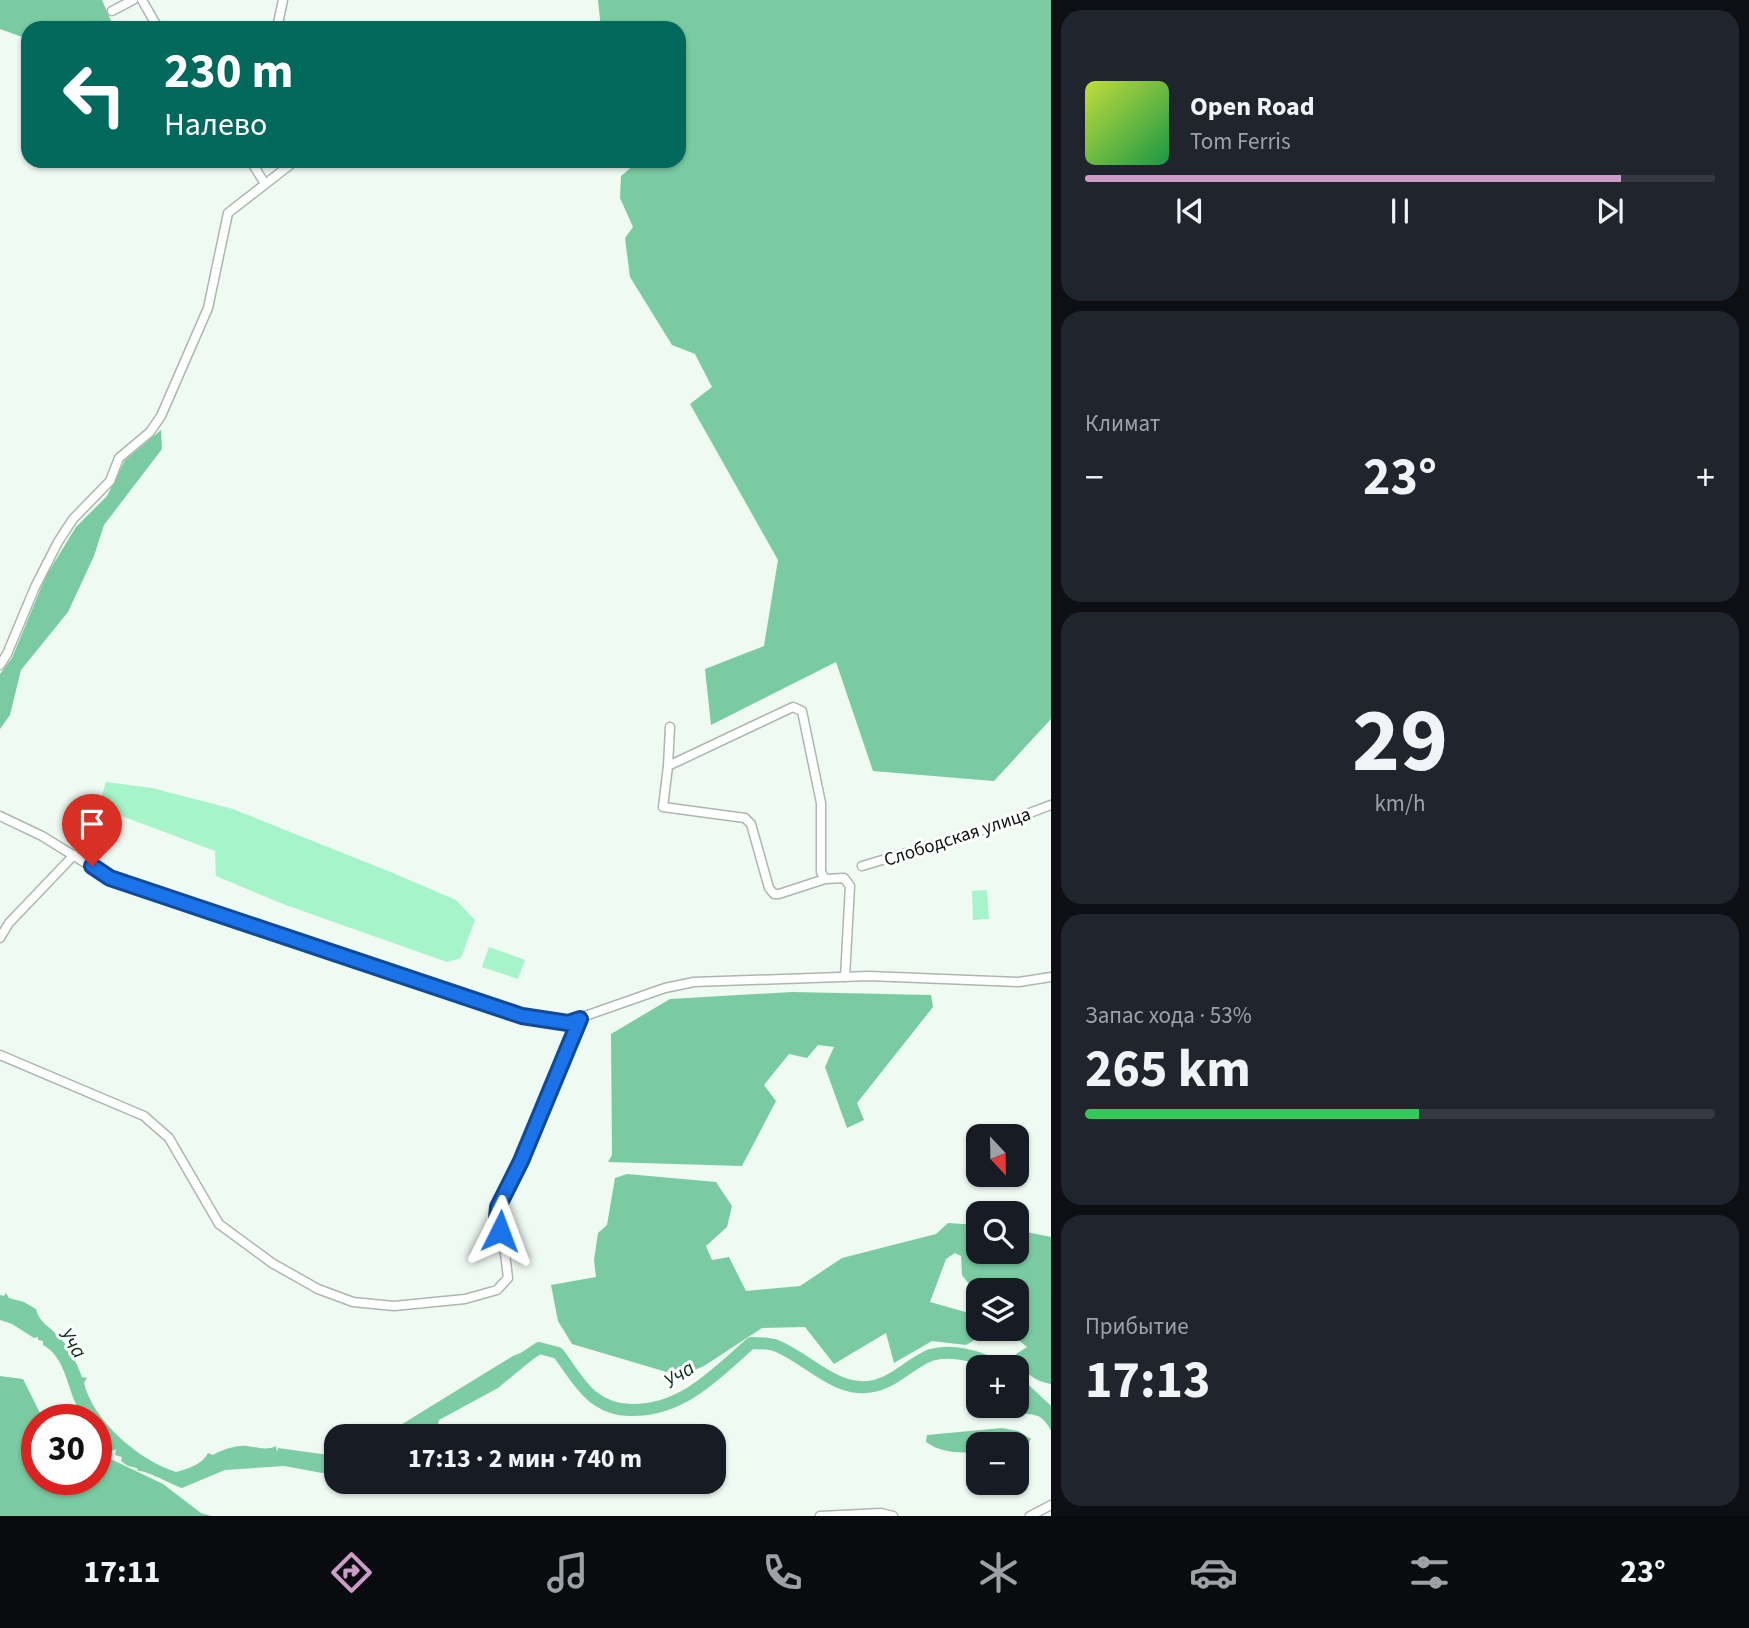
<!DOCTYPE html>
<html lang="ru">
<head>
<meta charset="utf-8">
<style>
	body { margin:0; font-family:"Source Sans 3",sans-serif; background:#20242c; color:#f1f3f6; height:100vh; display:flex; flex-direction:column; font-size:26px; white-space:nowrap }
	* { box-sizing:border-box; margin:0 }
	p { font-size:23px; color:#9ea1a6 }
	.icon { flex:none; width:38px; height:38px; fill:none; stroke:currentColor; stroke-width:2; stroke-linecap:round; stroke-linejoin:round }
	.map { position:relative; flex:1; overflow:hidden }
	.side { display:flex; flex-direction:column; gap:10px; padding:10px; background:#0d0f14; width:698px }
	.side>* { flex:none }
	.banner { position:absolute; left:21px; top:21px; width:665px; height:147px; border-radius:21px; box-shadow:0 2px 5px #0004; background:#00695c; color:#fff; overflow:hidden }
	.needle { width:46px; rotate:158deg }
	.controls { position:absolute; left:966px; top:1124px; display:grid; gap:14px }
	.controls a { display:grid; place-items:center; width:63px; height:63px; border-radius:14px; background:#171b24; box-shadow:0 2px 5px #0004; font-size:35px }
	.speed { position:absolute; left:21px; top:1404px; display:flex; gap:14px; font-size:35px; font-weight:700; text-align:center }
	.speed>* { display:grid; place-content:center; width:91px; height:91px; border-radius:50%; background:#171b24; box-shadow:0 2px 5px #0004; line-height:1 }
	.speed .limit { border:10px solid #d22; background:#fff; color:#111 }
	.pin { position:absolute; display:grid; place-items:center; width:60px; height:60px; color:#fff; margin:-72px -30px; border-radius:50% 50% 50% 0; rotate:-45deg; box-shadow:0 0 7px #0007 }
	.pin .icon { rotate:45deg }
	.me { position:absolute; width:77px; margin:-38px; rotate:3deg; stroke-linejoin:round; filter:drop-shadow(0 0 5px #0008) }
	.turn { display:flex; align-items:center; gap:24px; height:147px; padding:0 28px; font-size:32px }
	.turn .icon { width:91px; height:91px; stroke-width:2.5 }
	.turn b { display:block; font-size:49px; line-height:60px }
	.big { font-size:52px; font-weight:700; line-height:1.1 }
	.side .card { flex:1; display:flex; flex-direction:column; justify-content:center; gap:10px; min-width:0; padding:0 24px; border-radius:21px; background:#20242c }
	.side .dial { align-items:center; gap:0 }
	.dial b { font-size:91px; line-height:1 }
	.song { display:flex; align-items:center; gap:21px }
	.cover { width:84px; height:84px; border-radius:10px; background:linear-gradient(135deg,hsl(70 70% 55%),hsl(140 70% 35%)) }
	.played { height:7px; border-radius:4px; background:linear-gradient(90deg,#cc9cc8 85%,#363941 85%) }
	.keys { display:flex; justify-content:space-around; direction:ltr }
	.heat { display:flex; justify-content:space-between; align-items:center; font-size:38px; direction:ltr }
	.charge { height:10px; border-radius:5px; background:linear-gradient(90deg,#34c759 53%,#363941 0) }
	.trip { position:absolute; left:324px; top:1424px; width:402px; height:70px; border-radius:21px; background:#171b24; box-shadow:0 2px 5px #0004; font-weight:700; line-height:70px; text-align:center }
	.tabs { display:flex; height:112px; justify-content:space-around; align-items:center; background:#090b0e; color:#9ea1a6 }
	.tabs .icon { width:49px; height:49px }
	.tabs .selected { color:#cc9cc8 }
	.tabs b { font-size:32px; color:#f1f3f6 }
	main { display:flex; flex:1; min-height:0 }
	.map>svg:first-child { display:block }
	.green { fill:#a6f4ca }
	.forest { fill:#7acba1 }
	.water { fill:#7ccda3 }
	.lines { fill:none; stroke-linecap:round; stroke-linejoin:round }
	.river { stroke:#7ccda3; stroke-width:12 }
	.minor-casing { stroke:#acb7b1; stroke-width:11 }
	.minor { stroke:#fff; stroke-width:8 }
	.route-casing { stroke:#114b97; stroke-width:18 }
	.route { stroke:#1a73e8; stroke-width:12 }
	.labels { text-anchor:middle; stroke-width:6; stroke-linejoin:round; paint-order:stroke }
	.street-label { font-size:19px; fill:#0f1311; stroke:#fff }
	.water-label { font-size:21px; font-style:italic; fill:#0c3120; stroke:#fff }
</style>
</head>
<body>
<main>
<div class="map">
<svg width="1051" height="1516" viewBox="0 0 1051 1516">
	<rect width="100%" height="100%" fill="#effaf3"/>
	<!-- green -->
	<g class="green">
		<polygon points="106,782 152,788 233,809 393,873 456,900 475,920 461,958 447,962 283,904 216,876 215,851 98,807"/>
		<polygon points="987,890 989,919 973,920 972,891"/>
		<polygon points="489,947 525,960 518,979 482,967"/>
	</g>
	<!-- forest -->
	<g class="forest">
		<polygon points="0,0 102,0 114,28 28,28 28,39 0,29"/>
		<polygon points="598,0 1051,0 1051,719 994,781 873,771 836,662 711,725 705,669 764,646 778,560 690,404 712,387 695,354 672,345 630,277 625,238 633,227 620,198 621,176 639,161 679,161 679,149 682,147 679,141 679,28 601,28"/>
		<polygon points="161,430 162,449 104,525 94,556 68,612 21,670 10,715 0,729 0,674 12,658 46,576 76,527 107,496 125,460"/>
		<polygon points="792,992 931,995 933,1007 857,1103 864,1120 847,1128 825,1067 834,1047 818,1045 807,1058 789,1054 764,1085 776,1101 742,1166 608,1162 612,1155 611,1034 670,999"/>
		<path d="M 627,1174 L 716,1182 L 732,1206 L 727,1227 L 706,1246 L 712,1260 L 729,1257 L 746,1291 L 800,1286 L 842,1258 L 936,1234 L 948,1223 L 978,1225 L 978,1251 L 1017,1251 L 1017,1230 L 1051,1237 L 1051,1384 C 1031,1380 1024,1372 1016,1354 L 1027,1347 L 1016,1338 L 1000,1339 L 989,1328 L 1017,1328 L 1017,1290 L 978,1290 L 978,1296 L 962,1275 L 961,1256 L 955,1253 L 946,1259 L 930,1302 L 969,1313 L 978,1338 L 966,1345 L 932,1341 L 894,1363 L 886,1333 L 834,1364 L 805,1327 L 762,1328 L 704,1366 L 680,1376 L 572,1344 L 558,1321 L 551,1285 L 596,1277 L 594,1260 L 598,1233 L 607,1225 L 615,1178 Z"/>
		<polygon points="0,1376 23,1379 43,1419 37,1419 37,1479 96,1479 96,1452 163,1484 201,1513 211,1516 0,1516"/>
		<path d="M 1017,1384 L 1051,1417 L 1051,1430 C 1039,1410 1035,1417 1016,1412 L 1013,1405 L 1017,1405 Z"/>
		<path d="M 1002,1428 L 1018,1431 L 1031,1439 L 1027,1445 L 1019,1446 L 1017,1444 L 978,1444 L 976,1452 C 959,1453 941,1453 926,1442 L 927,1435 Z"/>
	</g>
	<!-- water -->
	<g class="water">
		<path d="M 6,1293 L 9,1298 L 24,1302 L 36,1309 C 40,1324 50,1326 60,1338 C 70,1348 77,1364 82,1377 L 87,1378 L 84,1383 C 93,1421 140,1461 176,1472 C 188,1469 203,1464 208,1453 L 213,1455 C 222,1450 236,1445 247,1446 C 257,1447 266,1451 276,1446 L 277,1452 L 278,1448 L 336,1456 L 336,1472 L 322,1473 L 284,1466 L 225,1470 L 182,1488 C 173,1485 146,1470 138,1471 L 137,1468 L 128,1466 L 121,1461 L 122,1457 L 115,1455 L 116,1449 L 113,1451 L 96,1435 L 96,1419 L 84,1419 C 82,1414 78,1409 76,1404 C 67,1385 64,1356 43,1345 L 43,1341 L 38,1340 L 38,1337 L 34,1338 L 12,1324 L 0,1320 L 0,1295 L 4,1296 Z"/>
		<polygon points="535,1347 538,1355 498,1388 439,1420 438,1425 429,1427 416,1437 381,1437 513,1356"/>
	</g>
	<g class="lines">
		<!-- river -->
		<g class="river">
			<path d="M 524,1358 L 539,1348 L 558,1353 C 569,1367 578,1384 592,1396 C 603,1405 617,1410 631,1410 C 682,1411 716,1374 751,1343 C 759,1343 770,1343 777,1346 C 809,1359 836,1394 874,1386 C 895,1382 913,1361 931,1355 C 951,1349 980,1356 998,1367"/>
			<polyline points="1017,1382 1051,1414"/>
		</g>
		<defs>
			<g id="minor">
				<polyline points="142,0 158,28"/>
				<polyline points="112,11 133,0"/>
				<polyline points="277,28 283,0"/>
				<polyline points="251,161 265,184"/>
				<polyline points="0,665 7,654 35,587 58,542 73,519 110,481 119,458 150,432 161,416 208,308 228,213 295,161"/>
				<polyline points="670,727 668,766 793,707 802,711 821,803 821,872 825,879 844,878 850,886 845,977"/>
				<polyline points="668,766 663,807 745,818 751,824 769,888 774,894 779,894 825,879"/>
				<polyline points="0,816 42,836 110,878 521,1016 568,1022 665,988 694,982 869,976 1019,982 1051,977"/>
				<polyline points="862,866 987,829 1051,805"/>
				<polyline points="0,938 9,923 74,855"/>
				<polyline points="0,1055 144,1116 169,1138 219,1224 272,1263 318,1289 353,1302 394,1306 465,1299 497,1290 508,1278 504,1245 497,1217 498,1207 521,1161 580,1019"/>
				<polyline points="820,1516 881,1513 893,1516"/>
				<polyline points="1030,1516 1051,1505"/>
			</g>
		</defs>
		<!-- minor casing -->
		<use href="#minor" class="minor-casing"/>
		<!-- minor -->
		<use href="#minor" class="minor"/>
	</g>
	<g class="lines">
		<defs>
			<polyline id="route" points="92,866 110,878 522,1016 568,1023 580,1019 521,1161 498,1207 497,1217 500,1231"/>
		</defs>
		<!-- route casing -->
		<use href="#route" class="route-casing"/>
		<!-- route -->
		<use href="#route" class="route"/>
	</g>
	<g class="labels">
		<!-- street labels -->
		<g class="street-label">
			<text transform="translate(957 836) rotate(-18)" y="7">Слободская улица</text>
		</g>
		<!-- water labels -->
		<g class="water-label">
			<text transform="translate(73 1343) rotate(56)" y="7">Уча</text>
			<text transform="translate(679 1374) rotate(-33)" y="7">Уча</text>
		</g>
	</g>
</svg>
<div class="controls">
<a><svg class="needle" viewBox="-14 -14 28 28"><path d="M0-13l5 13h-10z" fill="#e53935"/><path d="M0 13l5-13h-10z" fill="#9ea1a6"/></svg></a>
<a><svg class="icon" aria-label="search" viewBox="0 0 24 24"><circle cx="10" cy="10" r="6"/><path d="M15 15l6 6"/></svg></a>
<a><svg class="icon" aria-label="layers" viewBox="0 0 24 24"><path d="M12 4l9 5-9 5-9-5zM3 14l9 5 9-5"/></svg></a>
<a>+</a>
<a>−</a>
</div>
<div class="speed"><div class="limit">30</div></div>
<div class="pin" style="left:92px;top:866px;background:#d93025"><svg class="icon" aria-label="arrive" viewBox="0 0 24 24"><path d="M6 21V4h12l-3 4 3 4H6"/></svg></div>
<svg class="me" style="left:500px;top:1231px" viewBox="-20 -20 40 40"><path d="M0-17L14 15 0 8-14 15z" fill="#1a73e8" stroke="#fff" stroke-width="4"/></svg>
<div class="trip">17:13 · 2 мин · 740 m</div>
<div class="banner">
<div class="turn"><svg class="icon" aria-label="left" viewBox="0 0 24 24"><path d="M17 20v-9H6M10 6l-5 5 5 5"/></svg><div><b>230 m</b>Налево</div></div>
</div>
</div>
<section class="side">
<div class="card">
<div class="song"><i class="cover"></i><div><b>Open Road</b><p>Tom Ferris</p></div></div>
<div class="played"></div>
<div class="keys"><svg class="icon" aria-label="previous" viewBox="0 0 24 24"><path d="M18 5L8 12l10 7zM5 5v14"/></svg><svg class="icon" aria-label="pause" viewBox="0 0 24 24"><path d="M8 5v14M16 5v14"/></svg><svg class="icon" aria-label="next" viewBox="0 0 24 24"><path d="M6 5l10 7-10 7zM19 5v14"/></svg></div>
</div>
<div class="card"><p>Климат</p>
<div class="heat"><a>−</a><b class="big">23°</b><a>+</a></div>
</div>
<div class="card dial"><b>29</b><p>km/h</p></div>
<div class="card"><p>Запас хода · 53%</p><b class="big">265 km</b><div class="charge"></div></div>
<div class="card"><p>Прибытие</p><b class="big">17:13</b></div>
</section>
</main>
<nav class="tabs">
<b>17:11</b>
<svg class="icon selected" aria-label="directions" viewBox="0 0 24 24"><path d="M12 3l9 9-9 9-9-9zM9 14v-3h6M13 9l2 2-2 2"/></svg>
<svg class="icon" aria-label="music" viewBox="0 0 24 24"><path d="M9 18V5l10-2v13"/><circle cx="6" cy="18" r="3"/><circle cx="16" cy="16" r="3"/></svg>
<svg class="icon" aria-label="phone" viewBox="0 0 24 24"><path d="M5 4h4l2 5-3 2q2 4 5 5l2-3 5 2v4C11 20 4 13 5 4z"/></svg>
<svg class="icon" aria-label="climate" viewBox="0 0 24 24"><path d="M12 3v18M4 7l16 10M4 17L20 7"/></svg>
<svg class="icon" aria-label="car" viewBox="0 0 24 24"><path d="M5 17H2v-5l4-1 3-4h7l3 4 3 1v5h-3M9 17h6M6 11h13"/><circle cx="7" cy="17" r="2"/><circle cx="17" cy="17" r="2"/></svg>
<svg class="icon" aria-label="filters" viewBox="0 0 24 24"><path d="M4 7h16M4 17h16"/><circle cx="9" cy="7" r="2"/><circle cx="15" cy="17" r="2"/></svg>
<b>23°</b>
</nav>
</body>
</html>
